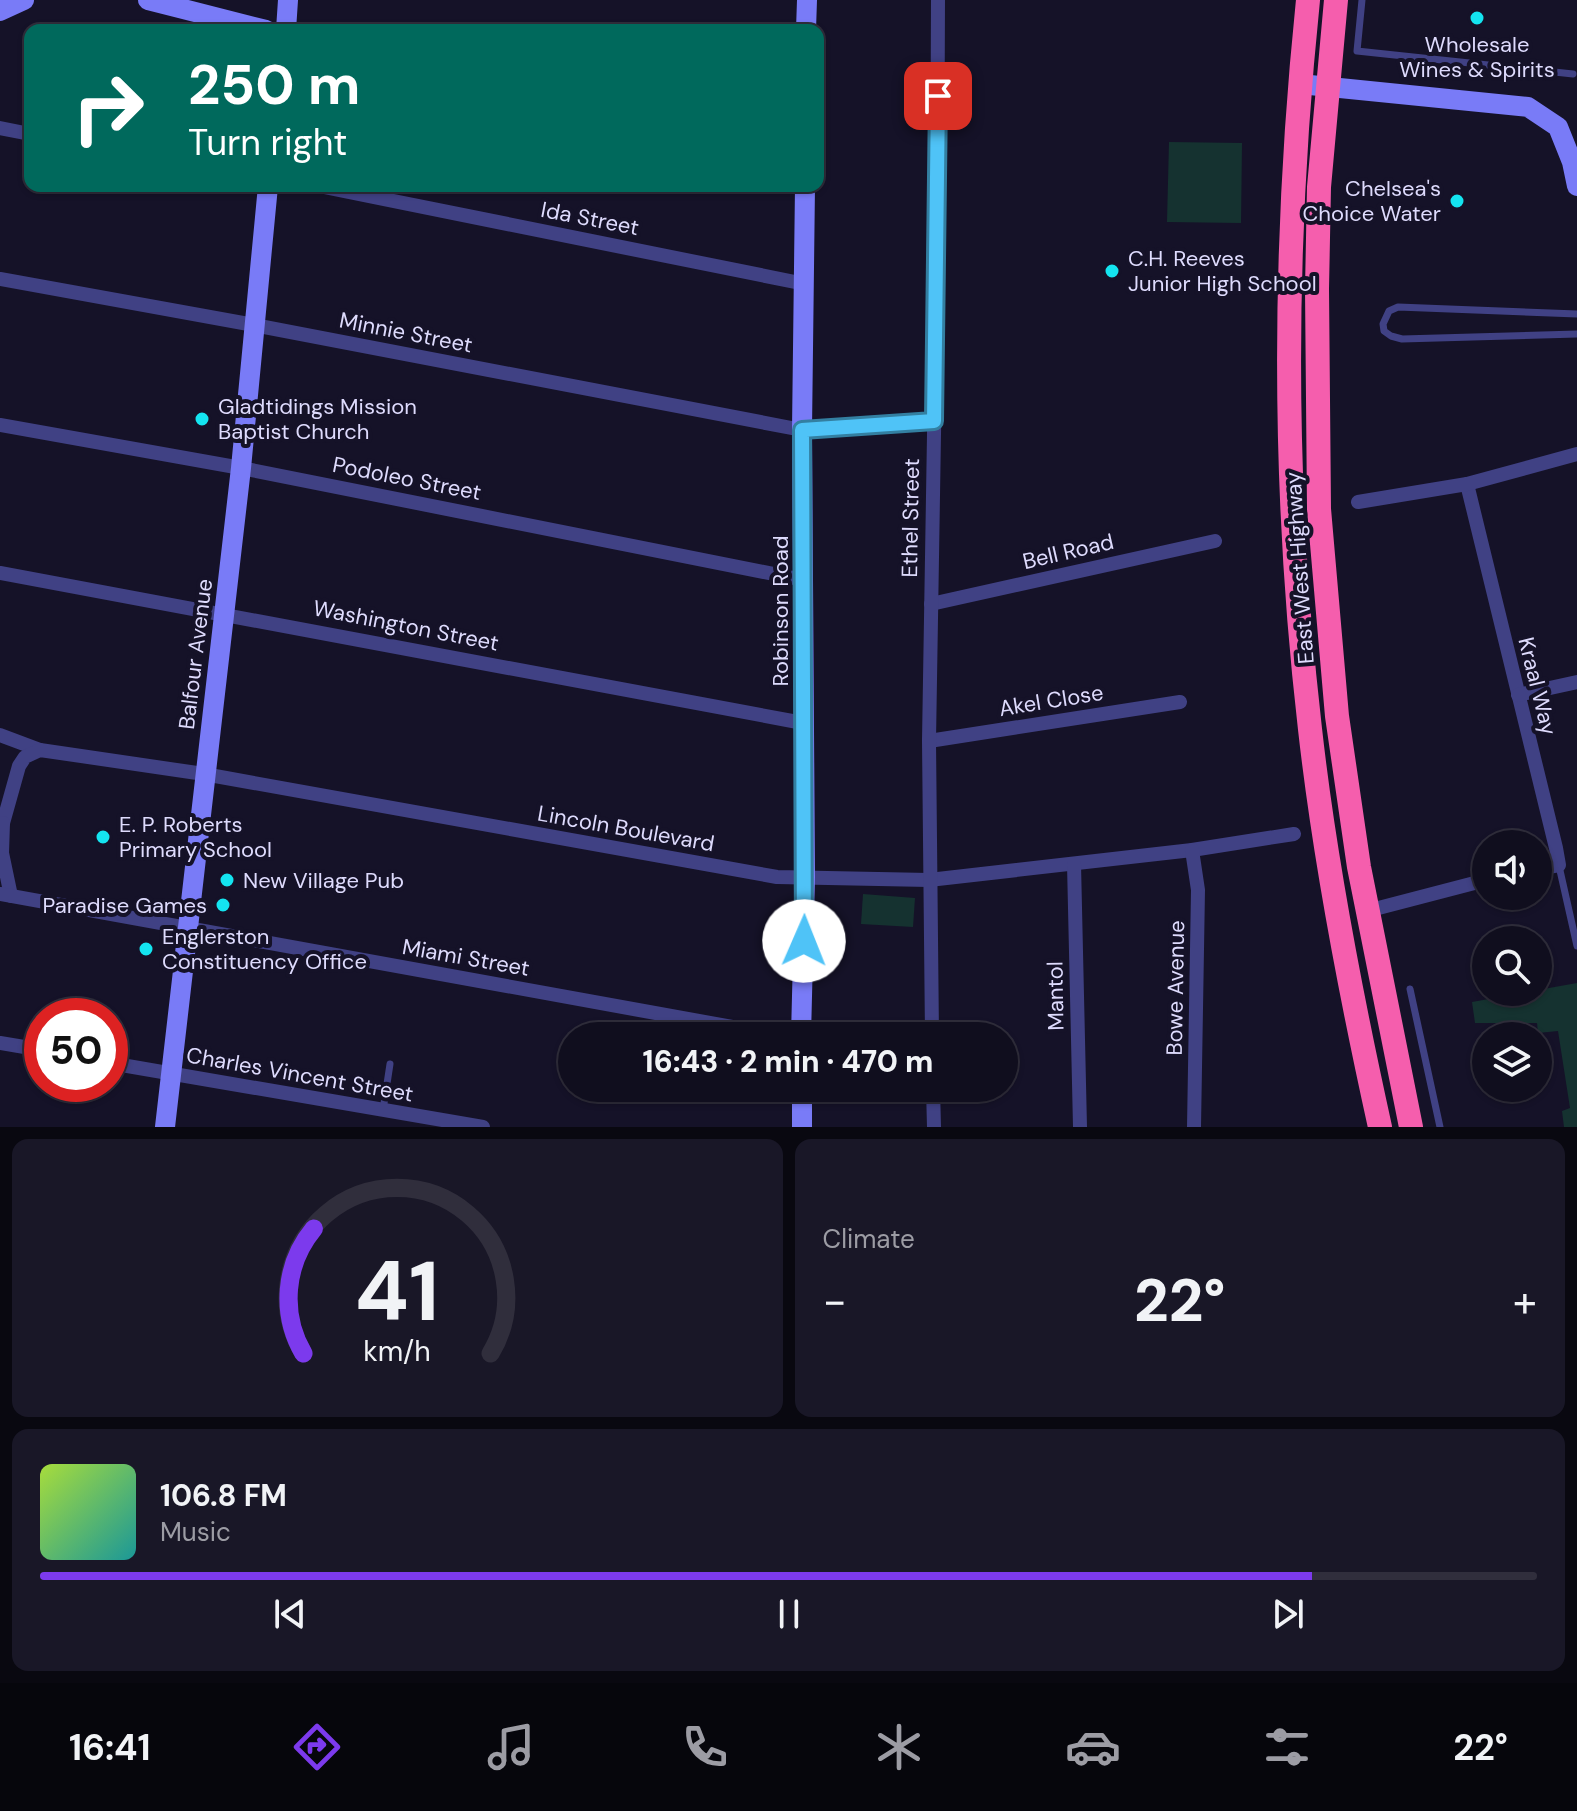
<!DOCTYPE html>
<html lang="en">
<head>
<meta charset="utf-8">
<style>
	body { margin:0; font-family:"DM Sans",sans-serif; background:#191727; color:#f1f3f6; height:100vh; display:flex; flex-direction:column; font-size:30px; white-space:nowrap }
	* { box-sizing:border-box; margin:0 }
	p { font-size:26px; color:#9c9ca4 }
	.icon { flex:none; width:44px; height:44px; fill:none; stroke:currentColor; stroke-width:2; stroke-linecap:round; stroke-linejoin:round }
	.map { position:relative; height:1127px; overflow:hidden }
	.side { display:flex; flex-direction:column; gap:12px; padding:12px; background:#090810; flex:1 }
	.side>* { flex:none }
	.top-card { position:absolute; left:24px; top:24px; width:800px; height:168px; border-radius:16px; box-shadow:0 2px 6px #0004,0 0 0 2px #302e3c; background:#00695c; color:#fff; overflow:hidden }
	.fabs { position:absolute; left:1472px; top:830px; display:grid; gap:16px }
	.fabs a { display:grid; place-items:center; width:80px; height:80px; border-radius:50%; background:#100e1e; box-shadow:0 2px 6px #0004,0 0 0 2px #302e3c; font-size:40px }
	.speed { position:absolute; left:24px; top:998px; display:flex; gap:16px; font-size:40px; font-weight:700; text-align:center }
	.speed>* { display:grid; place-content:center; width:104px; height:104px; border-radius:50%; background:#100e1e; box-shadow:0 2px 6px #0004,0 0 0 2px #302e3c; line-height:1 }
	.speed .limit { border:12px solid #d22; background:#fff; color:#111 }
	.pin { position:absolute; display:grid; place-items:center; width:68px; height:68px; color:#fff; margin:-34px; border-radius:16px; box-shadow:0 4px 12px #0006 }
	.me { position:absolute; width:88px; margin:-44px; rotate:1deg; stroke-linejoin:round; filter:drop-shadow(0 0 6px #0008) }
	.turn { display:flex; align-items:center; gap:28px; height:168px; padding:0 32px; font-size:36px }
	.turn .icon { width:104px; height:104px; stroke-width:2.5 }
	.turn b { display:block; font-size:56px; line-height:68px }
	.big { font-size:60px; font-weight:800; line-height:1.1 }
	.side .widget { flex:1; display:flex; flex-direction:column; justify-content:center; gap:12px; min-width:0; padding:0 28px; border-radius:16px; background:#191727 }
	.side .dial { align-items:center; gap:0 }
	.dial svg { height:208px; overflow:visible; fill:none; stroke:#302e3c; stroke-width:7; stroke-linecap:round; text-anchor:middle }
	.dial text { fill:#f1f3f6; stroke:none }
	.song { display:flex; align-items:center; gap:24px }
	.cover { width:96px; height:96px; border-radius:12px; background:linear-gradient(135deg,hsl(80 70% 55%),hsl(180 70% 35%)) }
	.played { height:8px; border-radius:4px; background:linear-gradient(90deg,#7c3aed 85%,#302e3c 85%) }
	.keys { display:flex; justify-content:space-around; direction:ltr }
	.heat { display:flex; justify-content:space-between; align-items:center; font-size:44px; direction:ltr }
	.side .tiles { flex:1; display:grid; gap:12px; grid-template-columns:1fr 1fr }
	.widget:last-child { grid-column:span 2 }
	.trip { position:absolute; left:558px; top:1022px; width:460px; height:80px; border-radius:40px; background:#100e1e; box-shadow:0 2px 6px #0004,0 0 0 2px #302e3c; font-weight:800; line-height:80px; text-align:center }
	.dock { display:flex; height:128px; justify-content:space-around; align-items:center; background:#06060c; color:#9c9ca4 }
	.dock .icon { width:56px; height:56px }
	.dock .selected { color:#7c3aed }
	.dock b { font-size:36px; color:#f1f3f6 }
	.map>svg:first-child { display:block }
	.green { fill:#153230 }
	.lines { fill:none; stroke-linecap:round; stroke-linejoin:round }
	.lane { stroke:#404184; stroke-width:7 }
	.street { stroke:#404184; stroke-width:14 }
	.secondary { stroke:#797bf7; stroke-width:20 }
	.highway { stroke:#f55ead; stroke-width:24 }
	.route-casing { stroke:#337fa1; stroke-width:20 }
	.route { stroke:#4fc3f7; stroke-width:14 }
	.poi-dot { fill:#14e4f0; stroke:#151228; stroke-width:3 }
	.labels { text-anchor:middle; stroke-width:8; stroke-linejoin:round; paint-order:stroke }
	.poi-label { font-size:22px; fill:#dedbfd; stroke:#151228; text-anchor:start }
	.street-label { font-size:22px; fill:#dedbfd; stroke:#151228 }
</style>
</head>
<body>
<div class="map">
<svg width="1577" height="1127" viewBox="0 0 1577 1127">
	<rect width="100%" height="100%" fill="#151228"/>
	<!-- green -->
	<g class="green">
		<polygon points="1169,142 1242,143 1241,223 1167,222"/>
		<polygon points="863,894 915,898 913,927 861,924"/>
		<polygon points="1577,983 1577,1127 1564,1127 1562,1111 1570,1108 1558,1031 1538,1033 1537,1023 1475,1023 1472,1002"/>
	</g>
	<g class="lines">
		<!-- lane -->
		<g class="lane">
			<polyline points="1362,0 1357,51 1573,74"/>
			<polyline points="1577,314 1398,307 1389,311 1383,324 1384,331 1391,336 1402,339 1577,334"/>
			<polyline points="1559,866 1577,946"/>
			<polyline points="1410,989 1440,1127"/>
			<polyline points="383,1110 390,1064"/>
		</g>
		<!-- street -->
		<g class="street">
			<polyline points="0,128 30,134"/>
			<polyline points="319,186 805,284"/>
			<polyline points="0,279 254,325 802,430 934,421"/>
			<polyline points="0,425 241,468 804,580"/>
			<polyline points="1467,484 1556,848 1559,865 1538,869"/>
			<polyline points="1358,502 1467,484 1577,454"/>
			<polyline points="0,573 803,723"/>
			<polyline points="931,604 1215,541"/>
			<polyline points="1518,695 1577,682"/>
			<polyline points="0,735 40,750"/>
			<polyline points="929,741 1180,702"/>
			<polyline points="0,822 3,823 19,766 25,757 40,750 204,774 777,877 929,880 1192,850 1294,834"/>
			<polyline points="3,823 2,853 11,896"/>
			<polyline points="1192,850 1198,890 1194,1127"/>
			<polyline points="1074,864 1080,1127"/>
			<polyline points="0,894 782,1036"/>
			<polyline points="1367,911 1486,880"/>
			<polyline points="932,1036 929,741 937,251 938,0"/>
			<polyline points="0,1043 42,1050"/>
			<polyline points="110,1063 483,1127"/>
			<polyline points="933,1088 934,1127"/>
		</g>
		<!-- secondary -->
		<g class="secondary">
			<polyline points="148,0 266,30"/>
			<polyline points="0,11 24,0"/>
			<polyline points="286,30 288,0"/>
			<polyline points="806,30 807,0"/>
			<polyline points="1300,84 1528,107 1558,127 1572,162 1577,186"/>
			<polyline points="801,1036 805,877 802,430 805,186"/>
			<polyline points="802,1088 802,1127"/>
			<polyline points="165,1127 241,468 268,186"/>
		</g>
		<!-- highway -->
		<g class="highway">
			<path d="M 1308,0 C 1283,242 1282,487 1310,729 C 1325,863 1351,996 1380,1127"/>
			<polyline points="1336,0 1319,187 1317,289 1319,509 1337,716 1359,867 1411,1127"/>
		</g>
	</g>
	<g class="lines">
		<defs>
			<polyline id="route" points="804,941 802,430 934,421 938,96"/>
		</defs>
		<!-- route casing -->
		<use href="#route" class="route-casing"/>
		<!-- route -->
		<use href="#route" class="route"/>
	</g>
	<!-- markers -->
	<g class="poi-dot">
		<circle cx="1477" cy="18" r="8"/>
		<circle cx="1457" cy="201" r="8"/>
		<circle cx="1112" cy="271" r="8"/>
		<circle cx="202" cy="419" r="8"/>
		<circle cx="103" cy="837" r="8"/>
		<circle cx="227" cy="880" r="8"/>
		<circle cx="223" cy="905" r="8"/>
		<circle cx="146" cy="949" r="8"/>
	</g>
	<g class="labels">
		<!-- poi labels -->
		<g class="poi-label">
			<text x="1477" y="52" text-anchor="middle">Wholesale<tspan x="1477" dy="25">Wines &amp; Spirits</tspan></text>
			<text x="1441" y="196" text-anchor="end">Chelsea's<tspan x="1441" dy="25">Choice Water</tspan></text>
			<text x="1128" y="266">C.H. Reeves<tspan x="1128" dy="25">Junior High School</tspan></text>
			<text x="218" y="414">Gladtidings Mission<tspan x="218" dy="25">Baptist Church</tspan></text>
			<text x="119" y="832">E. P. Roberts<tspan x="119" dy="25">Primary School</tspan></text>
			<text x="243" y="888">New Village Pub</text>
			<text x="207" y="913" text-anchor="end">Paradise Games</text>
			<text x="162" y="944">Englerston<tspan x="162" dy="25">Constituency Office</tspan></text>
		</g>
		<!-- street labels -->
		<g class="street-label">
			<text transform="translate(590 218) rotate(11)" y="8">Ida Street</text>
			<text transform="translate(406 332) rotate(11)" y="8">Minnie Street</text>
			<text transform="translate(407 478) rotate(11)" y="8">Podoleo Street</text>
			<text transform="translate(910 518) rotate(-89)" y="8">Ethel Street</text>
			<text transform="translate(1068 551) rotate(-13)" y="8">Bell Road</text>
			<text transform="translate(1299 568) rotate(-94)" y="8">East West Highway</text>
			<text transform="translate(780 611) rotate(-90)" y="8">Robinson Road</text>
			<text transform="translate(406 625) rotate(11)" y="8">Washington Street</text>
			<text transform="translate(195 654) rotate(-83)" y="8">Balfour Avenue</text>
			<text transform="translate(1538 686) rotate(76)" y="8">Kraal Way</text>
			<text transform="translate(1051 700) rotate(-9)" y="8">Akel Close</text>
			<text transform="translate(626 828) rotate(10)" y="8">Lincoln Boulevard</text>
			<text transform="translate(466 957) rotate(10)" y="8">Miami Street</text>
			<text transform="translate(1175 988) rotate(-89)" y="8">Bowe Avenue</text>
			<text transform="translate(1055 996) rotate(-91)" y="8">Mantol</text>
			<text transform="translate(300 1074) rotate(10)" y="8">Charles Vincent Street</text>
		</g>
	</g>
</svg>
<div class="fabs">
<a><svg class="icon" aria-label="sound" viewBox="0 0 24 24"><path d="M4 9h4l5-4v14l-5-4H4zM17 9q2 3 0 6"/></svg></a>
<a><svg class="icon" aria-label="search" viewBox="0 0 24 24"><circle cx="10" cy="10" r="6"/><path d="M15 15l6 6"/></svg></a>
<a><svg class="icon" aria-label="layers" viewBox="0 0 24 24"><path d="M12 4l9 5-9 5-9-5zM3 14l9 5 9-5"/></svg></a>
</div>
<div class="speed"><div class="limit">50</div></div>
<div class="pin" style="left:938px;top:96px;background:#d93025"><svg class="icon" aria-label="arrive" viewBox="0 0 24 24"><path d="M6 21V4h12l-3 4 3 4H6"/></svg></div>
<svg class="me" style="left:804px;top:941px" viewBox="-20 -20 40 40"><circle r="19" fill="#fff"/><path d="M0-13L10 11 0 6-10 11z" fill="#4fc3f7"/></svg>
<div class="trip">16:43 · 2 min · 470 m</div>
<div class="top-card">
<div class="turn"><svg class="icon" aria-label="right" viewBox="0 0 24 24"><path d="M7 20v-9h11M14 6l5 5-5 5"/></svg><div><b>250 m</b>Turn right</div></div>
</div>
</div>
<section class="side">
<div class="tiles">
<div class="widget dial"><svg viewBox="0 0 100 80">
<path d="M14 69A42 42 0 1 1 86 69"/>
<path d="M14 69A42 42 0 0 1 18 21" stroke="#7c3aed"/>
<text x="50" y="56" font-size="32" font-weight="700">41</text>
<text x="50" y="72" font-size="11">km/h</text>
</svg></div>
<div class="widget"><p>Climate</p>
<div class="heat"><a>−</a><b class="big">22°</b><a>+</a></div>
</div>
<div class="widget">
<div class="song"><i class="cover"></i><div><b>106.8 FM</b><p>Music</p></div></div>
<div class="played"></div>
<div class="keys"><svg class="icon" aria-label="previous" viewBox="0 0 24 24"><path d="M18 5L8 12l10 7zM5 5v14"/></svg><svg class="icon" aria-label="pause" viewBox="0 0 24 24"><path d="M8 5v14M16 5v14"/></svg><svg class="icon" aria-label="next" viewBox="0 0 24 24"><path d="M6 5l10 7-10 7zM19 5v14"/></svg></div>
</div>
</div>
</section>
<nav class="dock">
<b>16:41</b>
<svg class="icon selected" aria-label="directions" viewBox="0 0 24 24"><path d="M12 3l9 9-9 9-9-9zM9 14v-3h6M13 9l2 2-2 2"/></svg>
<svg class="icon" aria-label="music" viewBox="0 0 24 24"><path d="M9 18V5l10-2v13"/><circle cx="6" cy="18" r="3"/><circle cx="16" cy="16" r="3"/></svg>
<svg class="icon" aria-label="phone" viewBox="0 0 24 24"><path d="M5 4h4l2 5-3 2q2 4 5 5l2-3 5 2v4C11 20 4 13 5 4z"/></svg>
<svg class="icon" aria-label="climate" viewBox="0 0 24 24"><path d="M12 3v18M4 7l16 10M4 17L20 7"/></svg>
<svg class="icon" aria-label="car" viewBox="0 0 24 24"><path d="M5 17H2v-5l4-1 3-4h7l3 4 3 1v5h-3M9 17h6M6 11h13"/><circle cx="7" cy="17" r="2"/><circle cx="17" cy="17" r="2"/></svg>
<svg class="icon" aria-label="filters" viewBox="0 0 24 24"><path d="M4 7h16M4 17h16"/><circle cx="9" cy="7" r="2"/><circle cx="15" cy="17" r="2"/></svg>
<b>22°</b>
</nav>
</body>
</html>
